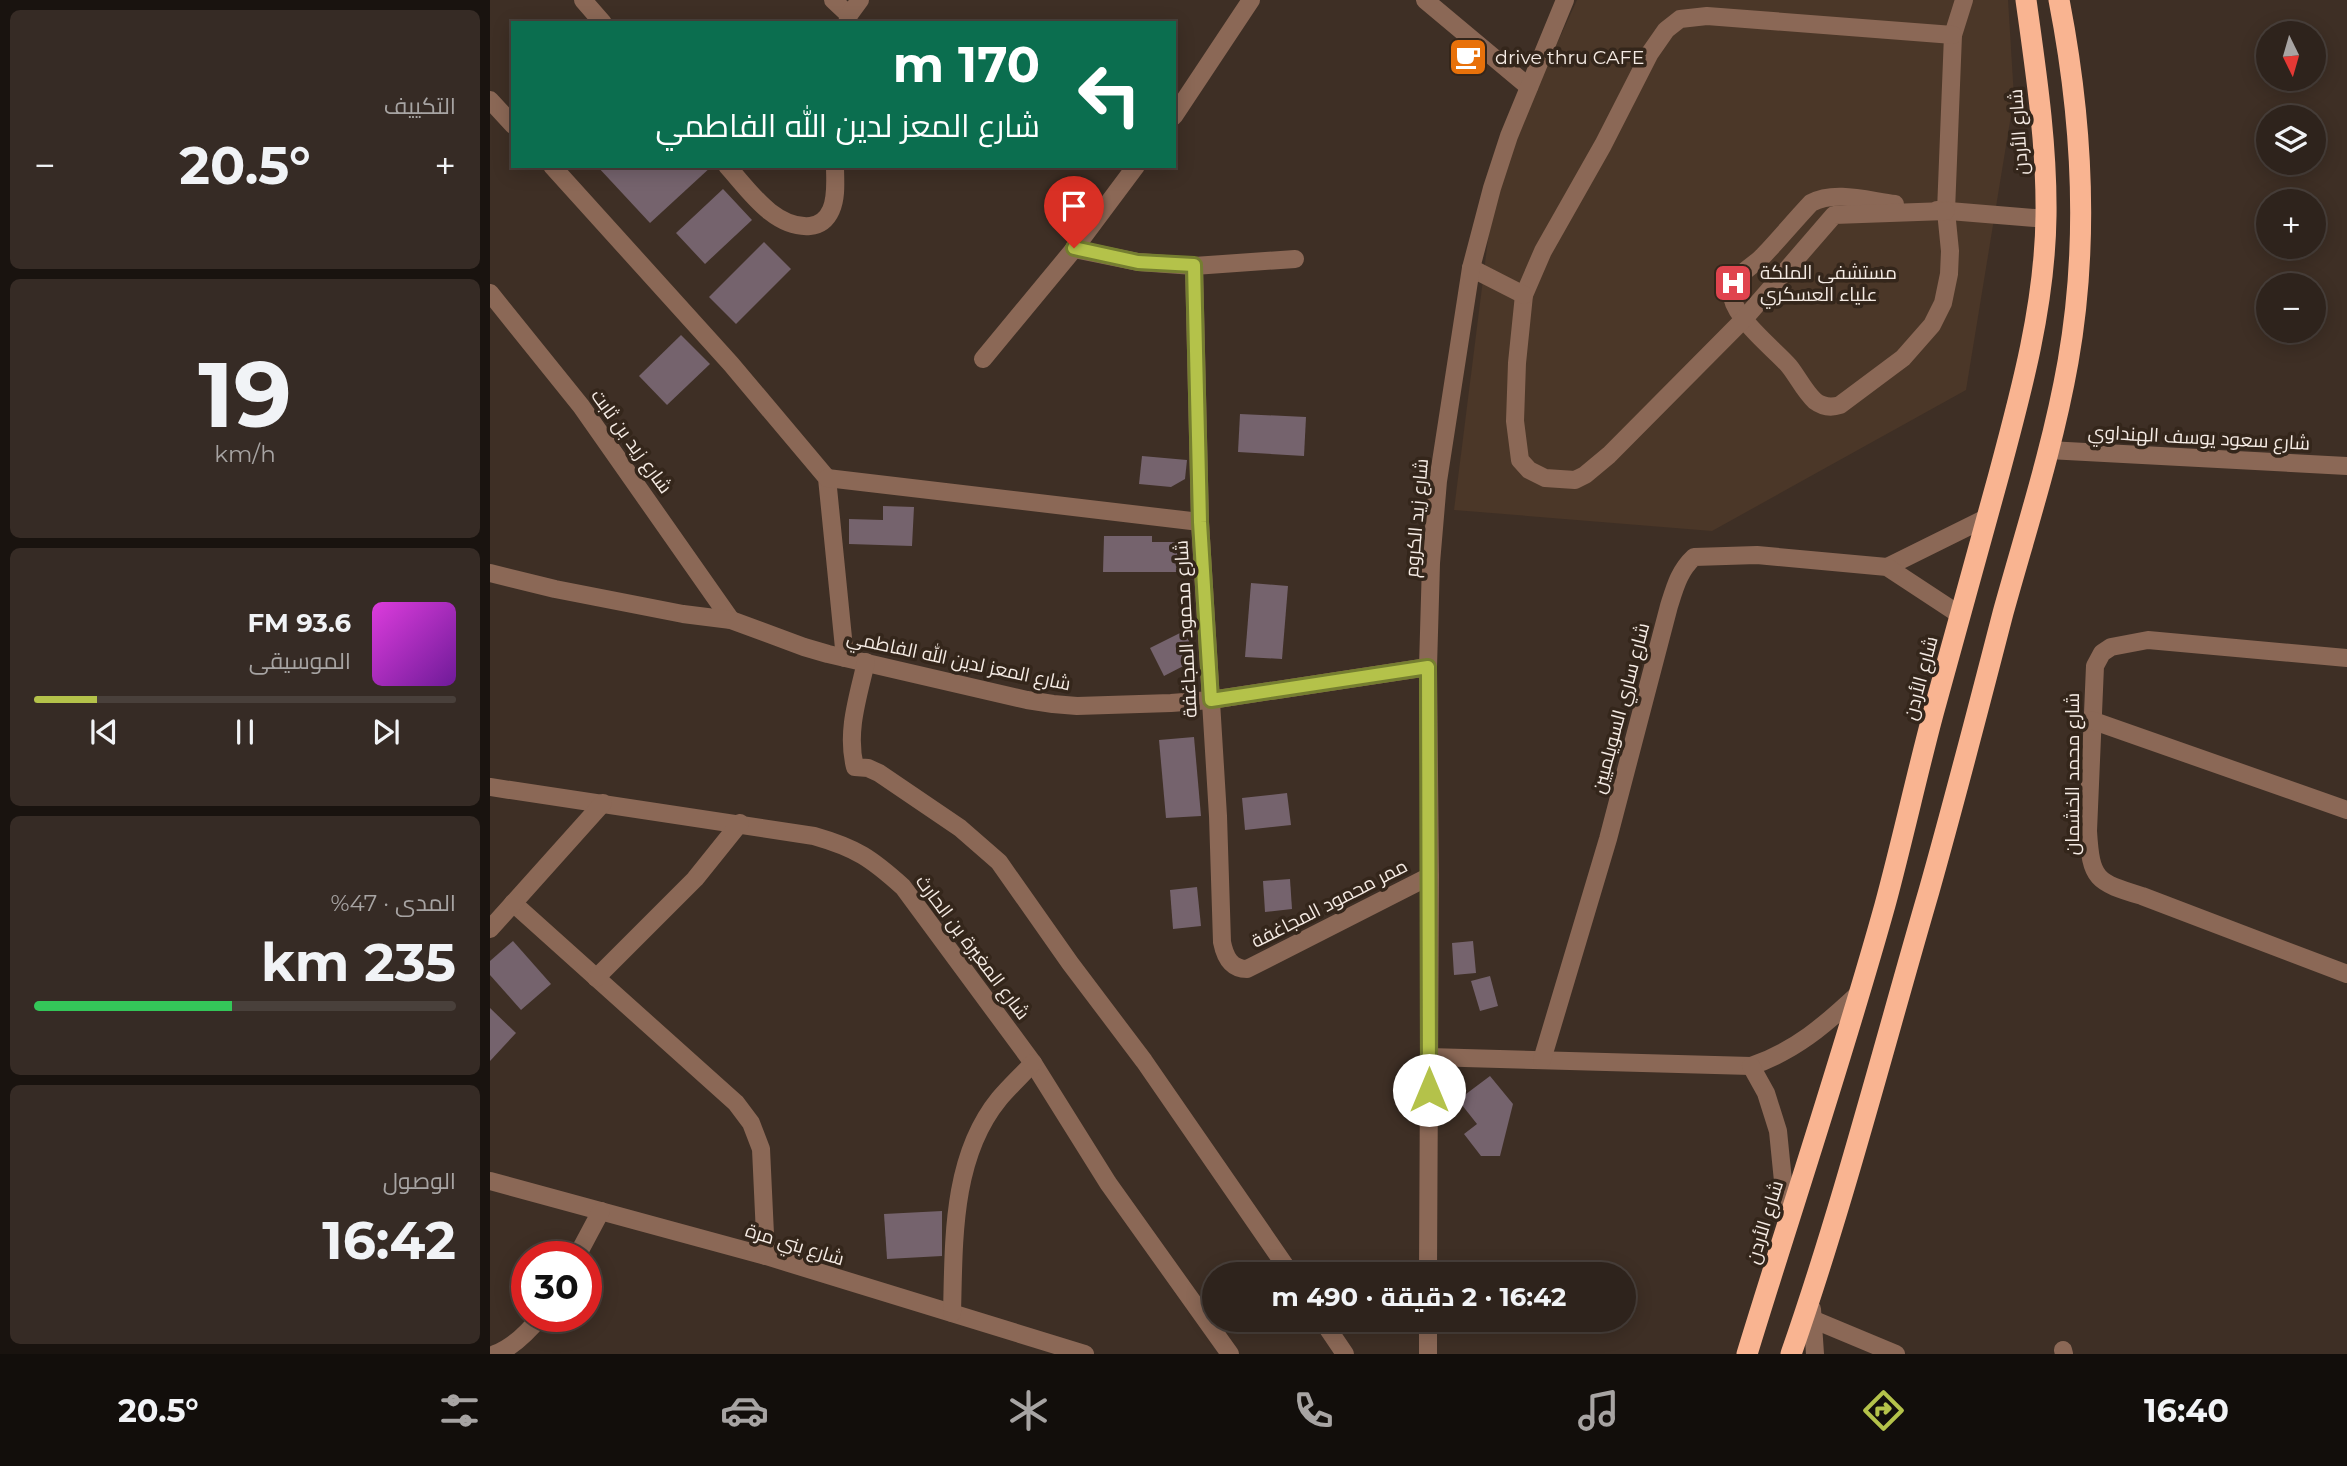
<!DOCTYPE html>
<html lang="ar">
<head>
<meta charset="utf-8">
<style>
	body { margin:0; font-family:Montserrat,Cairo,sans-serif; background:#362b25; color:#f1f3f6; direction:rtl; height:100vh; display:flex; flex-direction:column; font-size:26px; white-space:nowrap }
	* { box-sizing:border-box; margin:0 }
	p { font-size:23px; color:#a7a4a3 }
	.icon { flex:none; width:38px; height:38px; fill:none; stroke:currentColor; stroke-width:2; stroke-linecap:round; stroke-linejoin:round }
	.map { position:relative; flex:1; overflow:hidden; direction:ltr }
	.drawer { display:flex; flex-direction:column; gap:10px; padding:10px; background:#19130f; width:490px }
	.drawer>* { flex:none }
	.hud { position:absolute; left:21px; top:21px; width:665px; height:147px; border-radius:0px; box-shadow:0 4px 18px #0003,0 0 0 2px #49403b; direction:rtl; background:#0b6e4f; color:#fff; overflow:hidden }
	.needle { width:46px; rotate:175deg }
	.controls { position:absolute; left:1766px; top:21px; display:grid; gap:14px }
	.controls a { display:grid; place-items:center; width:70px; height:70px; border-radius:50%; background:#2e231c; box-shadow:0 4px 18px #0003,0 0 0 2px #49403b; font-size:35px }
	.speed { position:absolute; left:21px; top:1241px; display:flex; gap:14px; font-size:35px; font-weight:700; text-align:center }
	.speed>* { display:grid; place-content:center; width:91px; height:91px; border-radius:50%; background:#2e231c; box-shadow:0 4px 18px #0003,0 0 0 2px #49403b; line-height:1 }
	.speed .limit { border:10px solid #d22; background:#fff; color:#111 }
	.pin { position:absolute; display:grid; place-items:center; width:60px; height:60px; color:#fff; margin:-72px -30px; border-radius:50% 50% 50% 0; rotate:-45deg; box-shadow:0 0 7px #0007 }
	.pin .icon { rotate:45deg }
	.me { position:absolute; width:77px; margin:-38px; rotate:0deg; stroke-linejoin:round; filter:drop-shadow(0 0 5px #0008) }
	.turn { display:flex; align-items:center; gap:24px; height:147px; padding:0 21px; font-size:32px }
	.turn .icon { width:91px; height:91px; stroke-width:2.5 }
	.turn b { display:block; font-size:49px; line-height:60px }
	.big { font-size:52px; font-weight:700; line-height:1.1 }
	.drawer .tile { flex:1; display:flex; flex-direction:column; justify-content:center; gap:10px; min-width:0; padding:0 24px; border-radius:10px; background:#362b25 }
	.drawer .dial { align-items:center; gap:0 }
	.dial b { font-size:91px; line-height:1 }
	.song { display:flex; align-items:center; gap:21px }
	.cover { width:84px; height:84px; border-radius:10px; background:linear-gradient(135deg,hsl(300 70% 55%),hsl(280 70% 35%)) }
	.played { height:7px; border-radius:4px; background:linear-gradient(90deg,#b4c24a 15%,#49403b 15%) }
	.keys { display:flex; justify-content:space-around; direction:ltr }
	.heat { display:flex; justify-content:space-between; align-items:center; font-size:38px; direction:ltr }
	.charge { height:10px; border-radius:5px; background:linear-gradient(90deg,#34c759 47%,#49403b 0) }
	.trip { position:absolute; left:712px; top:1262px; width:434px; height:70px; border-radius:35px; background:#2e231c; box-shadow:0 4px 18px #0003,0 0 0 2px #49403b; font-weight:700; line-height:70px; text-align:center; direction:rtl }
	.menu { display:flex; height:112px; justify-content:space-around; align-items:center; background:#120e0b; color:#a7a4a3 }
	.menu .icon { width:49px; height:49px }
	.menu .selected { color:#b4c24a }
	.menu b { font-size:32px; color:#f1f3f6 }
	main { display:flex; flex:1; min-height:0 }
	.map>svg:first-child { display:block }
	.built { fill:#4b3728 }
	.building { fill:#75636d }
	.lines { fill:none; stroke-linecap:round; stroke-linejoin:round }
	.minor { stroke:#8b6856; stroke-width:18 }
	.highway { stroke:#f9b491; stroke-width:21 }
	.route-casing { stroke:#757e30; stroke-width:18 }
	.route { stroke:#b4c24a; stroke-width:12 }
	.labels { text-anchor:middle; stroke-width:7; stroke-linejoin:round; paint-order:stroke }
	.poi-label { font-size:19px; fill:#f5ebe4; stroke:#34261b; text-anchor:start }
	.street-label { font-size:19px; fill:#f5ebe4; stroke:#34261b }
</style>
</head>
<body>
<main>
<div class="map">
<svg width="1857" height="1354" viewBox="0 0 1857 1354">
	<rect width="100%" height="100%" fill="#3e2f25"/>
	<!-- built -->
	<polygon class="built" points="1087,0 1518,0 1524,97 1476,390 1222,531 964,510 1006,176"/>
	<!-- building -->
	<g class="building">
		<polygon points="107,166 222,166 160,223"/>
		<polygon points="233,189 262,220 215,264 186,233"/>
		<polygon points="274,242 301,269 246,324 219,297"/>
		<polygon points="191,335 220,364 177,405 149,376"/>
		<polygon points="750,414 816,417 814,456 748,452"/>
		<polygon points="652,456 697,460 695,479 681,487 649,484"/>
		<polygon points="393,506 424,507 422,546 359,544 359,519 393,520"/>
		<polygon points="614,536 662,536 662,542 685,542 685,548 692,547 692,557 697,557 697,572 613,572"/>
		<polygon points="761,583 798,586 792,659 755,657"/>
		<polygon points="694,631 702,647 697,650 703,661 674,676 660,648"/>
		<polygon points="704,737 711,816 676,818 669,740"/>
		<polygon points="797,793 801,825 755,830 752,798"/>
		<polygon points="800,879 802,909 775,912 773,881"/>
		<polygon points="707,887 711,926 683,929 680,890"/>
		<polygon points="23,941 61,984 31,1010 0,975 0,961"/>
		<polygon points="983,941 986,973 964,975 962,943"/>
		<polygon points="1000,976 1008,1006 990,1011 981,981"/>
		<polygon points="0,1008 26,1033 0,1061"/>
		<polygon points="1000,1076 1023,1104 1010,1156 991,1156 974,1134 987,1124 968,1100"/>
		<polygon points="452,1211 452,1256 397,1259 394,1214"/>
	</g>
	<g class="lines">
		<!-- minor -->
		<g class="minor">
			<polyline points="93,0 113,23"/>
			<polyline points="343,0 359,15"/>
			<polyline points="935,0 1039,87"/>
			<polyline points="357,23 359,15 370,0"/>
			<polyline points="0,100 23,125"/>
			<polyline points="684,116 761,0"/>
			<polyline points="62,166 241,364 337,478 355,658"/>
			<path d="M 237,166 C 258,189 284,229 320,226 C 330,225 337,219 341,210 C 347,197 345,180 345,166"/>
			<path d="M 1405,204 C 1379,201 1345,190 1321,203 C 1305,220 1290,238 1274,255 C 1265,265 1248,273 1243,285 C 1232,310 1285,349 1299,366 C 1308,377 1314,391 1325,401 C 1333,407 1341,408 1350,405 L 1413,358 L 1442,325 L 1453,303 L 1459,274 L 1460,251 L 1456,211 L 1463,35 L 1474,0"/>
			<polyline points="1447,210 1556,219"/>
			<polyline points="1456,211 1344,215 1254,319 1119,455 1095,475 1085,480 1055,478 1039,470 1030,460 1025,421 1027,363 1034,295 1053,251 1113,145 1160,53 1176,30 1190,19 1217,16 1463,35"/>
			<path d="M 584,249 L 648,262 L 704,266 L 710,522 L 728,816 L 732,942 C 735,957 741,969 757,969 L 940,876"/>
			<polyline points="704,266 805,259"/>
			<polyline points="981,268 1034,295"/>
			<polyline points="0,293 91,406 241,620"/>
			<polyline points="493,359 584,249 646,166"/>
			<polyline points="1558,450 1857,466"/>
			<polyline points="337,478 710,522"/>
			<polyline points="1397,567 1498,517"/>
			<polyline points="0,573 65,589 193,614 241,620 314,647 338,654 537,700 563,704 587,706 681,703 721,700 938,667"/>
			<path d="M 1857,658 L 1658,640 L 1621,647 L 1612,653 L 1605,666 L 1598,831 C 1601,880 1606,882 1652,896 L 1857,974"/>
			<path d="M 376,662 C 368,697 356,732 365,767 L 378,768 L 389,773 L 470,828 L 509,862 L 580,963 L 654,1061 L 801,1274"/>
			<polyline points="1601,720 1857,810"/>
			<path d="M 0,787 L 324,836 C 366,848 381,858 413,887 L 543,1063 L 618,1183 L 740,1354"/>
			<polyline points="23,903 246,1103 261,1123 271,1149 276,1256"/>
			<polyline points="0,929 113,803"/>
			<polyline points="106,978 205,879 250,823"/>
			<path d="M 939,1057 L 1261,1066 C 1305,1051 1335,1025 1368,994"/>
			<path d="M 1052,1060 L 1118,839 L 1179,606 C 1185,587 1189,571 1204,557 L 1267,555 L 1397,567 L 1470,615"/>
			<polyline points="1261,1066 1276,1093 1288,1131 1297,1221"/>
			<polyline points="0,1181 276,1256 595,1354"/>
			<polyline points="87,1256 111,1211"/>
			<polyline points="938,1274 940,876 938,667 941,563 948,481 981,268 1002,188 1019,136 1075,0"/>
			<polyline points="1322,1309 1325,1354"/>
			<path d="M 462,1313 C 464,1242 461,1158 509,1099 C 520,1086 532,1075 543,1063"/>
			<polyline points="1322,1319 1406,1354"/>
			<polyline points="832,1320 855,1354"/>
			<polyline points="938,1320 938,1354"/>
			<polyline points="1573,1350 1574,1354"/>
			<path d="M 5,1354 C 24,1347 39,1331 51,1316"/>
		</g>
		<!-- highway -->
		<g class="highway">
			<path d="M 1257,1354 C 1303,1204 1353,1056 1395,905 C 1412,842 1426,778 1443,714 C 1464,635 1487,557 1508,478 C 1531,393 1555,305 1556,216 C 1557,144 1546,72 1536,0"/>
			<path d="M 1301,1354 C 1354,1202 1394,1045 1439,891 C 1465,799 1489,706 1513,613 C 1536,530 1563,447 1578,362 C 1599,243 1592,118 1569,0"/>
		</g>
	</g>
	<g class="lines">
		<defs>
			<polyline id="route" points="584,248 648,262 704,265 710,522 721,700 938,667 939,1090"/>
		</defs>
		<!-- route casing -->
		<use href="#route" class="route-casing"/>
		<!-- route -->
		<use href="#route" class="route"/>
	</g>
	<!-- icons -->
	<defs>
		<symbol id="cafe-square" viewBox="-11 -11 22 22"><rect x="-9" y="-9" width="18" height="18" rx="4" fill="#e8710a" stroke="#34261b"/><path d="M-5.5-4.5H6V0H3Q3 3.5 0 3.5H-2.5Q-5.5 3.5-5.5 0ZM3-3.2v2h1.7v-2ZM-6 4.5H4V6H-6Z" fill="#fff"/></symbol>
		<symbol id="hospital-square" viewBox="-11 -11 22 22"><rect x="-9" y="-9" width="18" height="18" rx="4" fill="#e0444e" stroke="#34261b"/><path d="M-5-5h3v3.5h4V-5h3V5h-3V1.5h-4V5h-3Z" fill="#fff"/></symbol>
	</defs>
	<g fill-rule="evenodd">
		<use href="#cafe-square" x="956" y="35" width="44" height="44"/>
		<use href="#hospital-square" x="1221" y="261" width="44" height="44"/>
	</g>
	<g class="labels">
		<!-- poi labels -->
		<g class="poi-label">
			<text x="1005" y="64">drive thru CAFE</text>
			<text x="1270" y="279">مستشفى الملكة<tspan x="1270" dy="22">علياء العسكري</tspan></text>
		</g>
		<!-- street labels -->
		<g class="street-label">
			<text transform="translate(1528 132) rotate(-94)" y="7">شارع الأردن</text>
			<text transform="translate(1709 437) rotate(3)" y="7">شارع سعود يوسف الهنداوي</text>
			<text transform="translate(142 441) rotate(54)" y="7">شارع زيد بن ثابت</text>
			<text transform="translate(926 518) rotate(-85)" y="7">شارع زيد الكروم</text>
			<text transform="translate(695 629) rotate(-93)" y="7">شارع محمود المجاغفة</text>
			<text transform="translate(469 660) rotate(12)" y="7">شارع المعز لدين الله الفاطمي</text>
			<text transform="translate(1430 678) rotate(-75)" y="7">شارع الأردن</text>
			<text transform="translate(1130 708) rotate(-75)" y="7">شارع ساري السويلميين</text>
			<text transform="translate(1582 774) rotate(-90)" y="7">شارع محمد الخشمان</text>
			<text transform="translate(839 903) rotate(-27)" y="7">ممر محمود المجاغفة</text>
			<text transform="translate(483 947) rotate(53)" y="7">شارع المغيرة بن الحارث</text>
			<text transform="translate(1274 1222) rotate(-73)" y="7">شارع الأردن</text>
			<text transform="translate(305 1244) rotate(17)" y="7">شارع بني مرة</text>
		</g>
	</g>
</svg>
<div class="controls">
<a><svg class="needle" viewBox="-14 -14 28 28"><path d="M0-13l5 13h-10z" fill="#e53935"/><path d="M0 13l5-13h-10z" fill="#a7a4a3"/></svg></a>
<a><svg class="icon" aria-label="layers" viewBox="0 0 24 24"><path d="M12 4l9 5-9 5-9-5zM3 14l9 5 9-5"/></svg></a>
<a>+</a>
<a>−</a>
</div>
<div class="speed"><div class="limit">30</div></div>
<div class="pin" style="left:584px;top:248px;background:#d93025"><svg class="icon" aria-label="arrive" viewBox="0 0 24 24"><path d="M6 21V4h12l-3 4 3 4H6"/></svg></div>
<svg class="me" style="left:939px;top:1090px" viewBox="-20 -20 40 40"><circle r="19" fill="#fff"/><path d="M0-13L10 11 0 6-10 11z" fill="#b4c24a"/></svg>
<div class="trip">16:42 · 2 دقيقة · 490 m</div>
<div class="hud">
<div class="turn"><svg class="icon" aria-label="left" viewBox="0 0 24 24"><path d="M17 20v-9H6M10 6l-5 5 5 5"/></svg><div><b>170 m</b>شارع المعز لدين الله الفاطمي</div></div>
</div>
</div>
<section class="drawer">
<div class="tile"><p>التكييف</p>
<div class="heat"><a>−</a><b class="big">20.5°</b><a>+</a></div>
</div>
<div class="tile dial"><b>19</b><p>km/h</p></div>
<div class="tile">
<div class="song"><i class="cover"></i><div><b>93.6 FM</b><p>الموسيقى</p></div></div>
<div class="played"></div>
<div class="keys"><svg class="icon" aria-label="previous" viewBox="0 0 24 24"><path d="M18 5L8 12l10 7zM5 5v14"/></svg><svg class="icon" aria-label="pause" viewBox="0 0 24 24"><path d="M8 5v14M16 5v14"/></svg><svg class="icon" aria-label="next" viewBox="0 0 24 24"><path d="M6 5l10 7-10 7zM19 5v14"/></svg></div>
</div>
<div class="tile"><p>المدى · 47%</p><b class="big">235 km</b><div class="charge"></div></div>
<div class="tile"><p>الوصول</p><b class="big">16:42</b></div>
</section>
</main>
<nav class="menu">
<b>16:40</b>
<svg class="icon selected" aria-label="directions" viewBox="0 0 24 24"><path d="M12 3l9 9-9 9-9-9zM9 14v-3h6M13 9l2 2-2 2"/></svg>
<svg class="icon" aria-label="music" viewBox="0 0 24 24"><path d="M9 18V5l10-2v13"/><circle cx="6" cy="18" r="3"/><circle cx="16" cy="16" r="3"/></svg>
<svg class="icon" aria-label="phone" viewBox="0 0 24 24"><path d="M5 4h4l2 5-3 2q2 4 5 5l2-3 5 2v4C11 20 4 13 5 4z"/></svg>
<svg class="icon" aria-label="climate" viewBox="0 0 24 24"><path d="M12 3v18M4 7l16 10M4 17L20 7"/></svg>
<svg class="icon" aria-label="car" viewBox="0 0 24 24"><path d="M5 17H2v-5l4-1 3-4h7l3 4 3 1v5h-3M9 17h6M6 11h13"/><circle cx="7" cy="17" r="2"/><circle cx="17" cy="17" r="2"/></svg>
<svg class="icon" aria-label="filters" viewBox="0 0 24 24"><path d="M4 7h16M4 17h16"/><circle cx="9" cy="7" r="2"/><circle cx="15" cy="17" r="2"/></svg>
<b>20.5°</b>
</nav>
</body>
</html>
